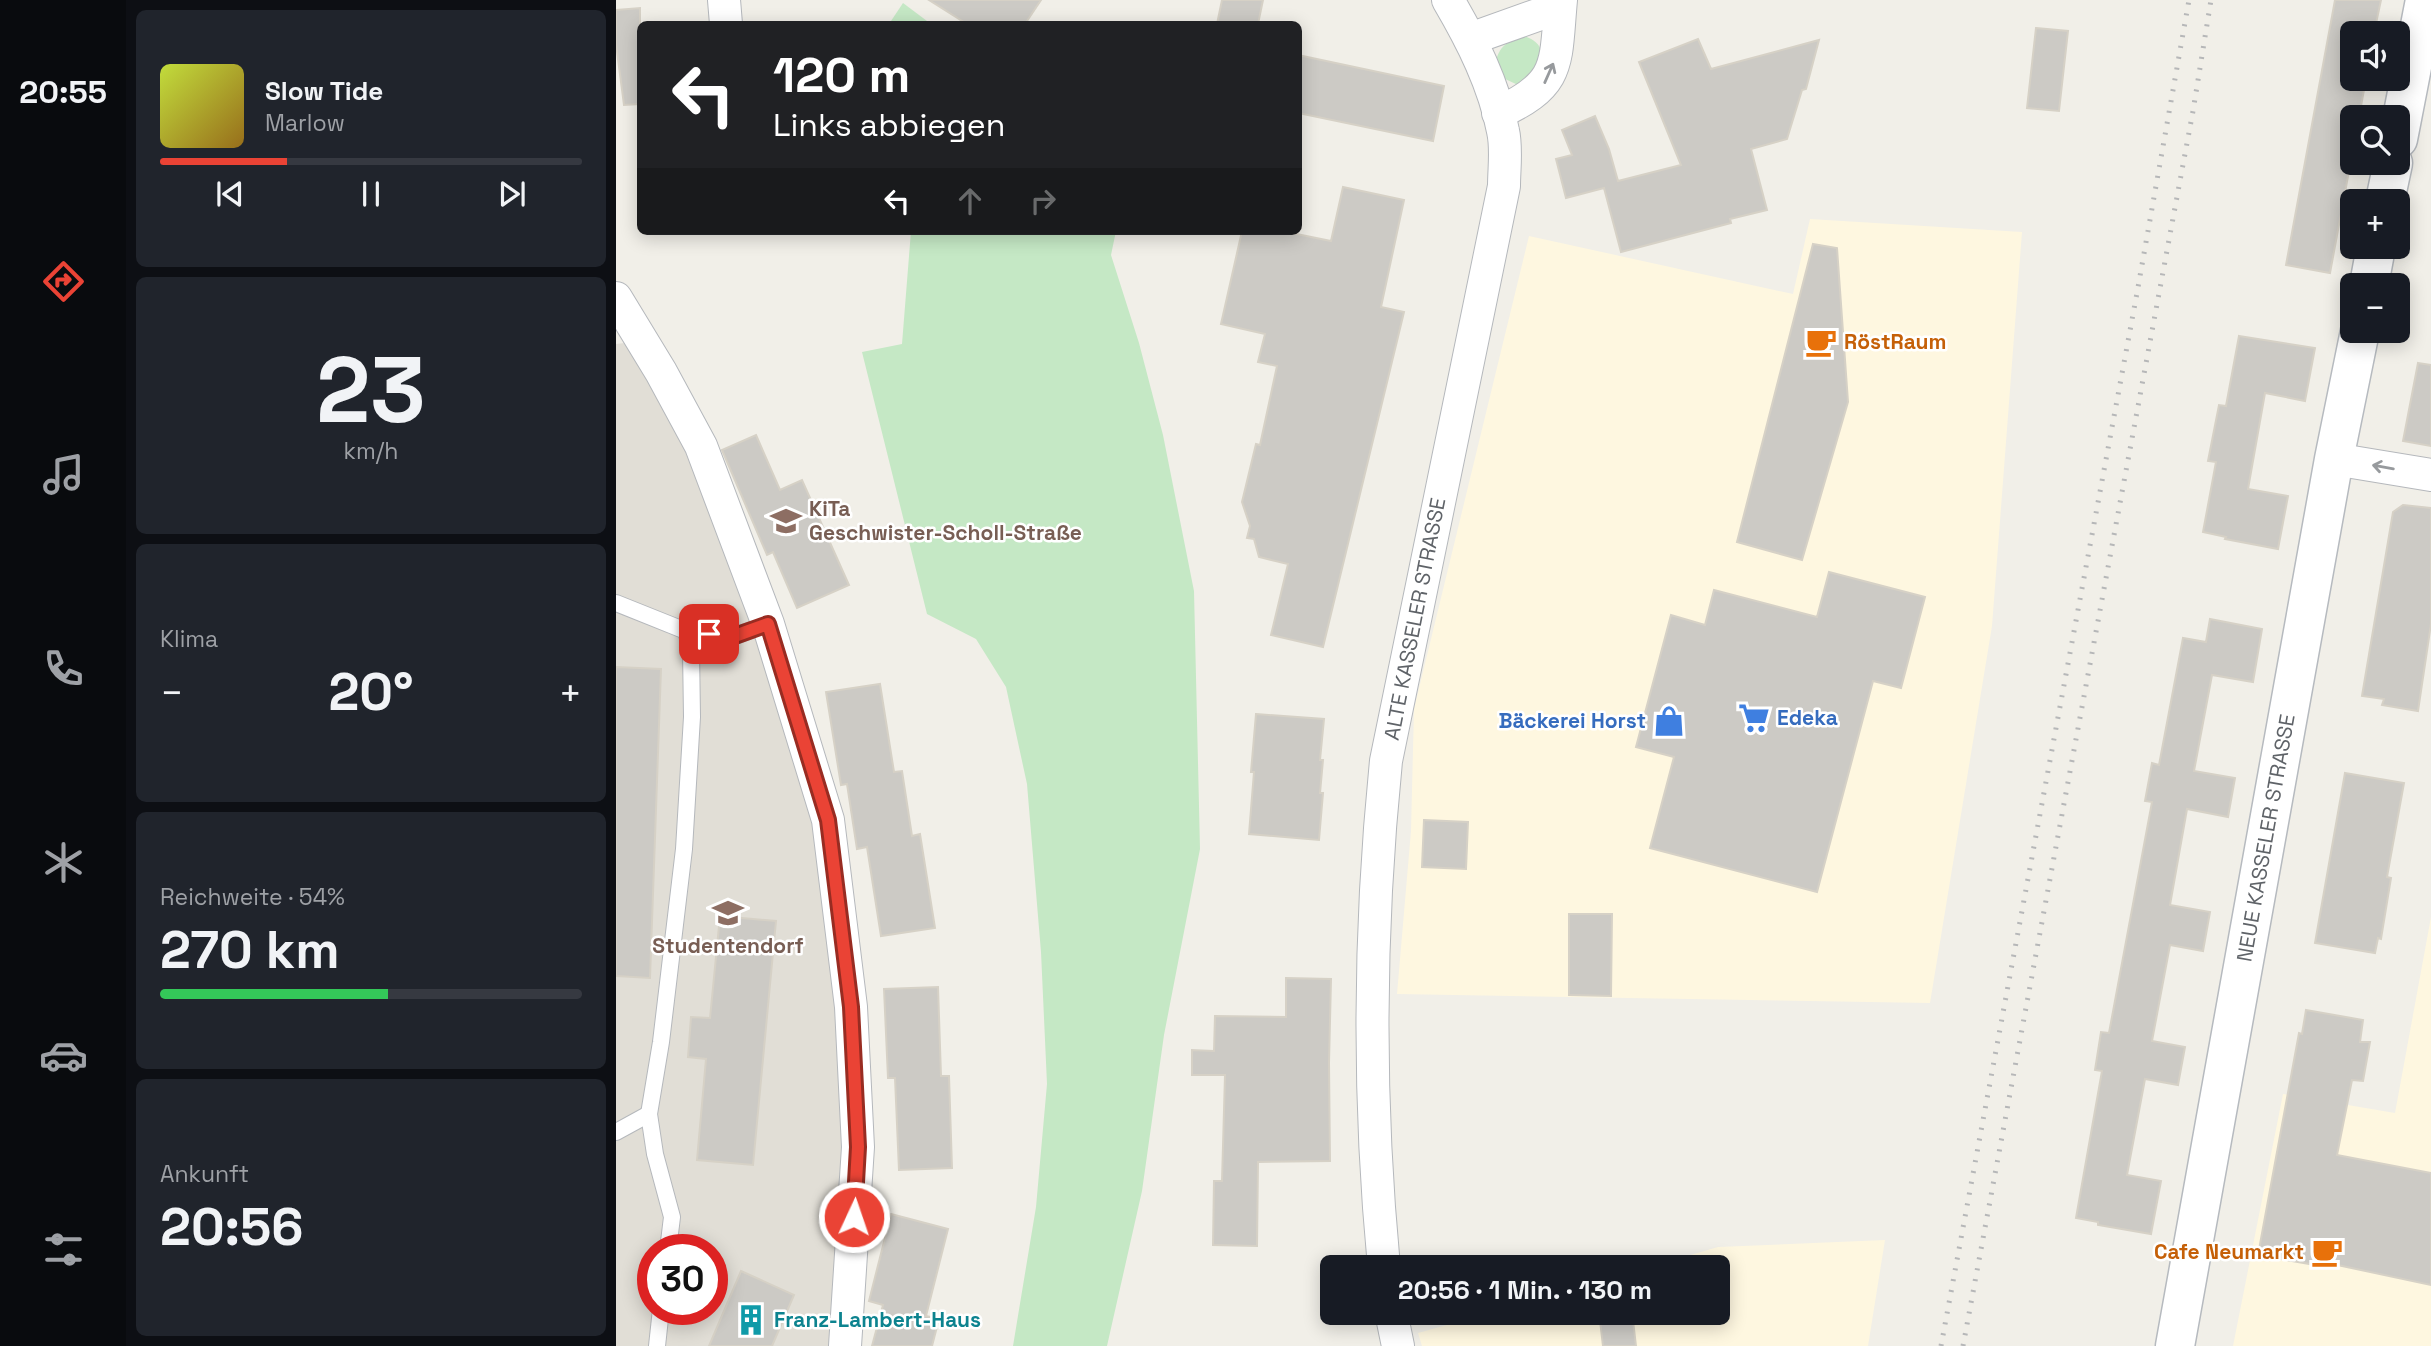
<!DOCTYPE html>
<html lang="de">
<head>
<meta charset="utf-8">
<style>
	body { margin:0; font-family:"Space Grotesk",sans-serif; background:#20242c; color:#f1f3f6; height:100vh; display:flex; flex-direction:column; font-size:26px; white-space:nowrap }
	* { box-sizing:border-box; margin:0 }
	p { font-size:23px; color:#9ea1a6 }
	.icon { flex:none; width:38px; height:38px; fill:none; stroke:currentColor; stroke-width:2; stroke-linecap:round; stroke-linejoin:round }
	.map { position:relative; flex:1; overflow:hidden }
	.drawer { display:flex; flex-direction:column; gap:10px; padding:10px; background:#0d0f14; width:490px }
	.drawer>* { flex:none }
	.top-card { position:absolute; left:21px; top:21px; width:665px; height:214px; border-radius:10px; box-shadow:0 4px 18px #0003; background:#202124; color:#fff; overflow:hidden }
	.controls { position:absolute; left:1724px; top:21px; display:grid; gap:14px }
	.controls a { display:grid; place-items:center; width:70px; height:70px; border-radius:10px; background:#171b24; box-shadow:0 4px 18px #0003; font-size:35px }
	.speed { position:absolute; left:21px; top:1234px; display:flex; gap:14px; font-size:35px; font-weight:700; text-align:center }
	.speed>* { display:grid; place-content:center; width:91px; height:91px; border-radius:50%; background:#171b24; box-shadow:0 4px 18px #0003; line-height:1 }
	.speed .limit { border:10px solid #d22; background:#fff; color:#111 }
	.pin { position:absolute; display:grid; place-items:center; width:60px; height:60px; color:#fff; margin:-30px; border-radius:14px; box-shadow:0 4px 10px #0006 }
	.me { position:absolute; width:77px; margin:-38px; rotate:3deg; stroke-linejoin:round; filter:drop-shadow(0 0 5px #0008) }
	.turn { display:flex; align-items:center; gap:24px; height:147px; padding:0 21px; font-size:32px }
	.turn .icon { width:91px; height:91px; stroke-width:2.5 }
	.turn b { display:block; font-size:49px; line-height:60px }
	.lanes { display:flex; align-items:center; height:66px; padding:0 21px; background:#0003; justify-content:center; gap:35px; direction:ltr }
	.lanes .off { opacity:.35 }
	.big { font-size:52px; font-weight:700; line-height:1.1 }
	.drawer .widget { flex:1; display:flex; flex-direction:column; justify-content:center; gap:10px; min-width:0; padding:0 24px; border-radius:10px; background:#20242c }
	.drawer .dial { align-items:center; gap:0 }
	.dial b { font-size:91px; line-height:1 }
	.song { display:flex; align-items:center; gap:21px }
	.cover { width:84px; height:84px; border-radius:10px; background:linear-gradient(135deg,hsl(70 70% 55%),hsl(40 70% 35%)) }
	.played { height:7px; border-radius:4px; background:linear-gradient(90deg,#ea4335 30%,#363941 30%) }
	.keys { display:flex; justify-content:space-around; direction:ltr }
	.heat { display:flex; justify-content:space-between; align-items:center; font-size:38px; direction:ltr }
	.charge { height:10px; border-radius:5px; background:linear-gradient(90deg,#34c759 54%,#363941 0) }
	.trip { position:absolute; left:704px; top:1255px; width:410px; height:70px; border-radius:10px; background:#171b24; box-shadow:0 4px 18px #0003; font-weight:700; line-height:70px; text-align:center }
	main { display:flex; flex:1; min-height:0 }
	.tab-bar { display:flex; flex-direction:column; width:126px; justify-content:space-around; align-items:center; background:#090b0e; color:#9ea1a6 }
	.tab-bar .icon { width:49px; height:49px }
	.tab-bar .current { color:#ea4335 }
	.tab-bar b { font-size:32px; color:#f1f3f6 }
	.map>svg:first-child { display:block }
	.commercial { fill:#fef7e0 }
	.education { fill:#e1ded6; fill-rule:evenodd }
	.green { fill:#c5e8c5 }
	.building { fill:#cccac5; stroke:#d6d1c6; stroke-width:2 }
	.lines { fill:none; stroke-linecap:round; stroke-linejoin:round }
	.lane-casing { stroke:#b5b8bc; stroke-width:18 }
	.street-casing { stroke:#b5b8bc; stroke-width:34 }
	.secondary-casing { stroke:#b6babf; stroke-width:41 }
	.lane { stroke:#fff; stroke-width:16 }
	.street { stroke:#fff; stroke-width:32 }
	.secondary { stroke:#fff; stroke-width:38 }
	.rail { stroke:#b6b7b8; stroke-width:5; stroke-dasharray:2 9; stroke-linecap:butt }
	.oneway { stroke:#979a9d }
	.route-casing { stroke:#982c22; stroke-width:18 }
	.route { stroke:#ea4335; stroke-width:12 }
	.labels { text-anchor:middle; stroke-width:5; stroke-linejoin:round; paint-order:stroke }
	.food-label { font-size:21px; font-weight:bold; fill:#c56008; stroke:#fff; text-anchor:start }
	.education-label { font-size:21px; font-weight:bold; fill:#785e54; stroke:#fff; text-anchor:start }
	.street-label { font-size:21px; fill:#5f6368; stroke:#fff }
	.shop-label { font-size:21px; font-weight:bold; fill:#366cbe; stroke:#fff; text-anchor:start }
	.culture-label { font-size:21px; font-weight:bold; fill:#0d838f; stroke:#fff; text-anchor:start }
</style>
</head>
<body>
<main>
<nav class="tab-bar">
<b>20:55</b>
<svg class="icon current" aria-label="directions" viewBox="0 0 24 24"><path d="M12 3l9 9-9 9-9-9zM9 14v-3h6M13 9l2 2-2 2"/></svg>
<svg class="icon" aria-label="music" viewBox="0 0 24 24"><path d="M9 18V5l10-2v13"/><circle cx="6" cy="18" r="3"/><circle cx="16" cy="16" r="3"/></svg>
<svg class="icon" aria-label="phone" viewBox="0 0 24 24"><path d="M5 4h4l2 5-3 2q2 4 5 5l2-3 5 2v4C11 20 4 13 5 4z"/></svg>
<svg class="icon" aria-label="climate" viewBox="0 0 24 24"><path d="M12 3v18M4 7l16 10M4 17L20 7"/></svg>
<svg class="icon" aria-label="car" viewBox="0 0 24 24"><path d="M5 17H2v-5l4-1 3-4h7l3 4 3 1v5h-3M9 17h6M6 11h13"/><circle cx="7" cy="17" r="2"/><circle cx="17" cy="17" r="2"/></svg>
<svg class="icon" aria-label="filters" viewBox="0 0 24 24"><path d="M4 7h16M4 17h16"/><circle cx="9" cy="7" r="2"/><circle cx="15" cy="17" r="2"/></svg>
</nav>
<section class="drawer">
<div class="widget">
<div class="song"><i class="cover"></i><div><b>Slow Tide</b><p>Marlow</p></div></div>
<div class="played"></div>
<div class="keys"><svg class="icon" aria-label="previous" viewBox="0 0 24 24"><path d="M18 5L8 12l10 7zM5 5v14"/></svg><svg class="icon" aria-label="pause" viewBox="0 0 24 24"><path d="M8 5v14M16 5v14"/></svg><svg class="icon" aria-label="next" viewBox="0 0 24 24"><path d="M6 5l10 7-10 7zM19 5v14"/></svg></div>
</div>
<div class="widget dial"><b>23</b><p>km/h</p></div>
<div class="widget"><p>Klima</p>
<div class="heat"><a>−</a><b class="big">20°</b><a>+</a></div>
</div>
<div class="widget"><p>Reichweite · 54%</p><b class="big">270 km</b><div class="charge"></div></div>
<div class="widget"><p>Ankunft</p><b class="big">20:56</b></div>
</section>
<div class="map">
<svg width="1815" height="1346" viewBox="0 0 1815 1346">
	<rect width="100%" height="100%" fill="#f1efe8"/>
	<!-- commercial -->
	<g class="commercial">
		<polygon points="1194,219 1406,232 1376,626 1314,1003 781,994 795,831 798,709 913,236 1177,294"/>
		<polygon points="1815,917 1815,1346 1617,1346 1667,1094 1779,1113"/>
		<polygon points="1269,1240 1252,1346 806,1346 802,1333 874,1313 1101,1312 1101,1267 1033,1267 1102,1247"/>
	</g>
	<!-- education -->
	<path class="education" d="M 26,341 L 45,372 L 212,820 L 235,1007 L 229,1346 L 0,1346 L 0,344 ZM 37,1250 L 96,1250 L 96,1309 L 37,1309 Z"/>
	<!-- green -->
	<g class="green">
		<polygon points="287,3 315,24 273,24"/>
		<path d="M 908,36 C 925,42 927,50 926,67 L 902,85 L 887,78 L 879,64 C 883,46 891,41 908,36 Z"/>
		<polygon points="295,231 500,231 495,255 523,343 547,435 578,591 584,849 548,1035 526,1191 491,1346 397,1346 420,1207 431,1084 425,952 411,784 390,687 360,639 311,614 246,352 286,344"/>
	</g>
	<!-- building -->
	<g class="building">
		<polygon points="313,0 425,0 409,24 351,24"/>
		<polygon points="606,0 647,0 642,24 601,24"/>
		<polygon points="1719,0 1765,0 1758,33 1736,33 1736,79 1750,79 1743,117 1736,117 1736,155 1714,273 1670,265"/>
		<polygon points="24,8 24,104 8,105 0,44 0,10"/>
		<polygon points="1420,28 1452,31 1443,111 1411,108"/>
		<polygon points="1082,39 1095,69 1203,40 1190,89 1186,90 1171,139 1135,149 1151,210 1114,219 1115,223 1005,252 988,188 950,198 940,159 956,155 946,130 979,116 993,149 1002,181 1065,165 1023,62"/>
		<polygon points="682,55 828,86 817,141 682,113"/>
		<polygon points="727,187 788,200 765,307 788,312 707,647 655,635 672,564 643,557 638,539 631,538 634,526 626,502 640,444 644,445 661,366 642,362 649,334 605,324 626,231 666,231 715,241"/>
		<polygon points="1197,244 1221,248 1232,402 1186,560 1121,542"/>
		<polygon points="1623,336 1699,348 1689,401 1649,393 1632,489 1672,496 1662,549 1609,539 1610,537 1587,532 1600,462 1592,461 1603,405 1610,406"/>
		<polygon points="1802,363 1815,365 1815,446 1787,441"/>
		<polygon points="140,435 164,490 186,480 233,585 181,608 157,552 151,555 106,450"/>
		<polygon points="1787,505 1815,508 1815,624 1802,711 1766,705 1768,699 1746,696 1777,512"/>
		<polygon points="1213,572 1309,597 1285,688 1257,681 1201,892 1034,848 1058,757 1020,747 1055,615 1089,625 1098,590 1201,617"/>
		<polygon points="1594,619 1646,629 1637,682 1596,675 1578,771 1619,778 1612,817 1571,809 1554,905 1594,912 1587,951 1554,945 1536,1041 1569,1047 1562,1085 1529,1079 1511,1175 1545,1181 1535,1234 1482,1225 1482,1222 1460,1218 1486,1071 1479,1070 1485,1032 1493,1033 1536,802 1529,801 1536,763 1543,765 1567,638 1590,642"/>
		<polygon points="0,667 45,669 34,978 0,976"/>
		<polygon points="264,684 278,772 286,771 296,836 304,834 319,928 265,936 251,847 241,849 231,784 225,785 210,692"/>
		<polygon points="640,714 708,719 704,760 707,760 704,793 707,793 703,840 633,834 638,772 635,772"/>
		<polygon points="1729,773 1788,783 1771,877 1775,878 1765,939 1762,938 1759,953 1699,943"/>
		<polygon points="808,820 852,822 850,869 806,867"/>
		<polygon points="953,914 996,914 995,996 953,995"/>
		<polygon points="104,916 160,921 137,1165 81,1160 90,1059 72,1057 75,1017 94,1018"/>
		<polygon points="670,978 715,979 713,1063 714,1161 642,1162 641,1246 597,1245 598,1181 606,1181 609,1075 576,1075 576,1050 598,1051 599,1016 670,1017"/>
		<polygon points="322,987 325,1076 333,1076 336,1168 283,1170 279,1078 272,1078 268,989"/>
		<polygon points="1690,1010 1747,1020 1744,1042 1754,1042 1747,1081 1736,1080 1721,1155 1815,1173 1815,1285 1712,1263 1711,1267 1642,1255 1683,1033 1686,1034"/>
		<polygon points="275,1214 332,1229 310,1316 323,1319 316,1346 256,1346 267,1305 253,1301"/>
		<polygon points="125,1271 178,1295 156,1346 93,1346"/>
		<polygon points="983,1312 1016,1312 1020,1346 987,1346"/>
	</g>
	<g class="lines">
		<defs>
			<g id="lane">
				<polyline points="0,603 70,631 116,637 152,624"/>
				<polyline points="0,1132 33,1114"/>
				<polyline points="52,1250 56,1217 39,1154 33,1114 45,1042 68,849 76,717 75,650 70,631"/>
				<polyline points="41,1346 45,1309"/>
			</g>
			<g id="street">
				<polyline points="108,0 110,24"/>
				<polyline points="854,39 944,7"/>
				<path d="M 882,113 C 946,84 939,64 945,0"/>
				<polyline points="0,298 45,372 85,446 152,624 212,820 235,1007 242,1147 229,1346"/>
				<polyline points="1718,459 1815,475"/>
				<path d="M 768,1267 C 752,1100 753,928 770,761 L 888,186 C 888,169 891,148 887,131 C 878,84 856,41 832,0"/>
				<polyline points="775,1312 782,1346"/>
			</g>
			<g id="secondary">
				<polyline points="1782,139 1809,0"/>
				<polyline points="1769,201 1777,163"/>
				<polyline points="1753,285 1760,247"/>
				<polyline points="1559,1346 1718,459 1744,331"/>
			</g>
		</defs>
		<!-- lane casing -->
		<use href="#lane" class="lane-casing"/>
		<!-- street casing -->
		<use href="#street" class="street-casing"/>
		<!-- secondary casing -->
		<use href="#secondary" class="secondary-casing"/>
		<!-- lane -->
		<use href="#lane" class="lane"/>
		<!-- street -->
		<use href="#street" class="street"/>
		<!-- secondary -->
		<use href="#secondary" class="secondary"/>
		<!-- rail -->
		<g class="rail">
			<polyline points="1325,1346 1521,293 1573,0"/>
			<polyline points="1347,1346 1577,111 1595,0"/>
		</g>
	</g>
	<!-- one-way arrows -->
	<defs><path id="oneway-shaft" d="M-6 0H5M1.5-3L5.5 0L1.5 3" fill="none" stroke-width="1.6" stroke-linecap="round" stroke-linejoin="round" transform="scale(1.75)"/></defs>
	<g class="oneway">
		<use href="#oneway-shaft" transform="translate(933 73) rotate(-66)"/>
		<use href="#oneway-shaft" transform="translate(1767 467) rotate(-170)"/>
	</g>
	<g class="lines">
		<defs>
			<polyline id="route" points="93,634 116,637 152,624 212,820 235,1007 242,1147 238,1217"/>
		</defs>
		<!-- route casing -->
		<use href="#route" class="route-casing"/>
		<!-- route -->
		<use href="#route" class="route"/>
	</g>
	<!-- icons -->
	<defs>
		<symbol id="cafe-bare" viewBox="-9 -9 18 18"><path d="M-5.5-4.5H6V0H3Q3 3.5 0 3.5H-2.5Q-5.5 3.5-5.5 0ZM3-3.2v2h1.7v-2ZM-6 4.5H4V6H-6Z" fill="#e8710a" stroke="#fff" stroke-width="2.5" paint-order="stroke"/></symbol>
		<symbol id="school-bare" viewBox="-9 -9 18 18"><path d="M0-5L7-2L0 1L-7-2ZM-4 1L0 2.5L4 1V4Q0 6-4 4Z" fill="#8d6e63" stroke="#fff" stroke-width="2.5" paint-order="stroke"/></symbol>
		<symbol id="supermarket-bare" viewBox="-9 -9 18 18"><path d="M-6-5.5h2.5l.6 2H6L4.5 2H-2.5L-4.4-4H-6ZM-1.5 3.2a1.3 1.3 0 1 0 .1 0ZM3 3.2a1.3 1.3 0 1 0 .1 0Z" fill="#3f7fe0" stroke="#fff" stroke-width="2.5" paint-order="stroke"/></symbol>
		<symbol id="shop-bare" viewBox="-9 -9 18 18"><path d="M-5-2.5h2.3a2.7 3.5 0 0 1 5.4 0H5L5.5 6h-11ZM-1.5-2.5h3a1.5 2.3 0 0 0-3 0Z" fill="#3f7fe0" stroke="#fff" stroke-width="2.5" paint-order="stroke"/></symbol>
		<symbol id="university-bare" viewBox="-9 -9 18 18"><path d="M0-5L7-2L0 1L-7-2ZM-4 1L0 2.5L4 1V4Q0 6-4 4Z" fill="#8d6e63" stroke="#fff" stroke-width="2.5" paint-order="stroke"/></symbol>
		<symbol id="building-bare" viewBox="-9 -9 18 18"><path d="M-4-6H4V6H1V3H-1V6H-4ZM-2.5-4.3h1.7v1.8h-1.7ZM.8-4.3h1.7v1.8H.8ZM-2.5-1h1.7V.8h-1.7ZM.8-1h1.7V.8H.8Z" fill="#0f9aa8" stroke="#fff" stroke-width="2.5" paint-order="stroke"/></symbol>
	</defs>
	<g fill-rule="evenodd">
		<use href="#cafe-bare" x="1183" y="320" width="44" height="44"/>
		<use href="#school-bare" x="148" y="499" width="44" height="44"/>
		<use href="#supermarket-bare" x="1116" y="696" width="44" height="44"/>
		<use href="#shop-bare" x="1031" y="699" width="44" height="44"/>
		<use href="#university-bare" x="90" y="891" width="44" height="44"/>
		<use href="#cafe-bare" x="1689" y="1230" width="44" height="44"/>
		<use href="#building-bare" x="113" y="1298" width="44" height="44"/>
	</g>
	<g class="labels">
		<!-- food labels -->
		<g class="food-label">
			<text x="1228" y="349">RöstRaum</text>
			<text x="1688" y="1259" text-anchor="end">Cafe Neumarkt</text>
		</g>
		<!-- education labels -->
		<g class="education-label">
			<text x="193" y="516">KiTa<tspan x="193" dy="24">Geschwister-Scholl-Straße</tspan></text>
			<text x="112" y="953" text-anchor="middle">Studentendorf</text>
		</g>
		<!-- street labels -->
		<g class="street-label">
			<text transform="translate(799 619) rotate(-79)" y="7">ALTE KASSELER STRASSE</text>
			<text transform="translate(1650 838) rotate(-80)" y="7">NEUE KASSELER STRASSE</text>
		</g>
		<!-- shop labels -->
		<g class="shop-label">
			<text x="1161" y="725">Edeka</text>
			<text x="1030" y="728" text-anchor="end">Bäckerei Horst</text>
		</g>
		<!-- culture labels -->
		<g class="culture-label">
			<text x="158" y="1327">Franz-Lambert-Haus</text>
		</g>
	</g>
</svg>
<div class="controls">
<a><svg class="icon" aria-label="sound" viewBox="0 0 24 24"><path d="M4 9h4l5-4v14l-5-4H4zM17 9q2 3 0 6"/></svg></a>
<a><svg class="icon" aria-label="search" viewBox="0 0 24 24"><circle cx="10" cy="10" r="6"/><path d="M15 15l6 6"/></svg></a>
<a>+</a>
<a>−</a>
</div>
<div class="speed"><div class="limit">30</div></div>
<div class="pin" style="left:93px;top:634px;background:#d93025"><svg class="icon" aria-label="arrive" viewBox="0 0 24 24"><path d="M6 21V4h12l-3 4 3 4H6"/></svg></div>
<svg class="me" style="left:238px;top:1217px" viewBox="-20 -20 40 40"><circle r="17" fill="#ea4335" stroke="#fff" stroke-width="3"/><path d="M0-11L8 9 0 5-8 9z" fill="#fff"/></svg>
<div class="trip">20:56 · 1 Min. · 130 m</div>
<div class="top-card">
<div class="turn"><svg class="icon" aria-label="left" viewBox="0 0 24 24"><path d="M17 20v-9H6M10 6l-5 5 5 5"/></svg><div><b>120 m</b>Links abbiegen</div></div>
<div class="lanes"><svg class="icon" aria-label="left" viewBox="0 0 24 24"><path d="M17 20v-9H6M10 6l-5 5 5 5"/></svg><svg class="icon off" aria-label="ahead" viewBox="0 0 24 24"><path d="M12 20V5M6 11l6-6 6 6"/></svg><svg class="icon off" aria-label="right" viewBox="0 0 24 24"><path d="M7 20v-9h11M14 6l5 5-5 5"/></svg></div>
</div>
</div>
</main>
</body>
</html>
